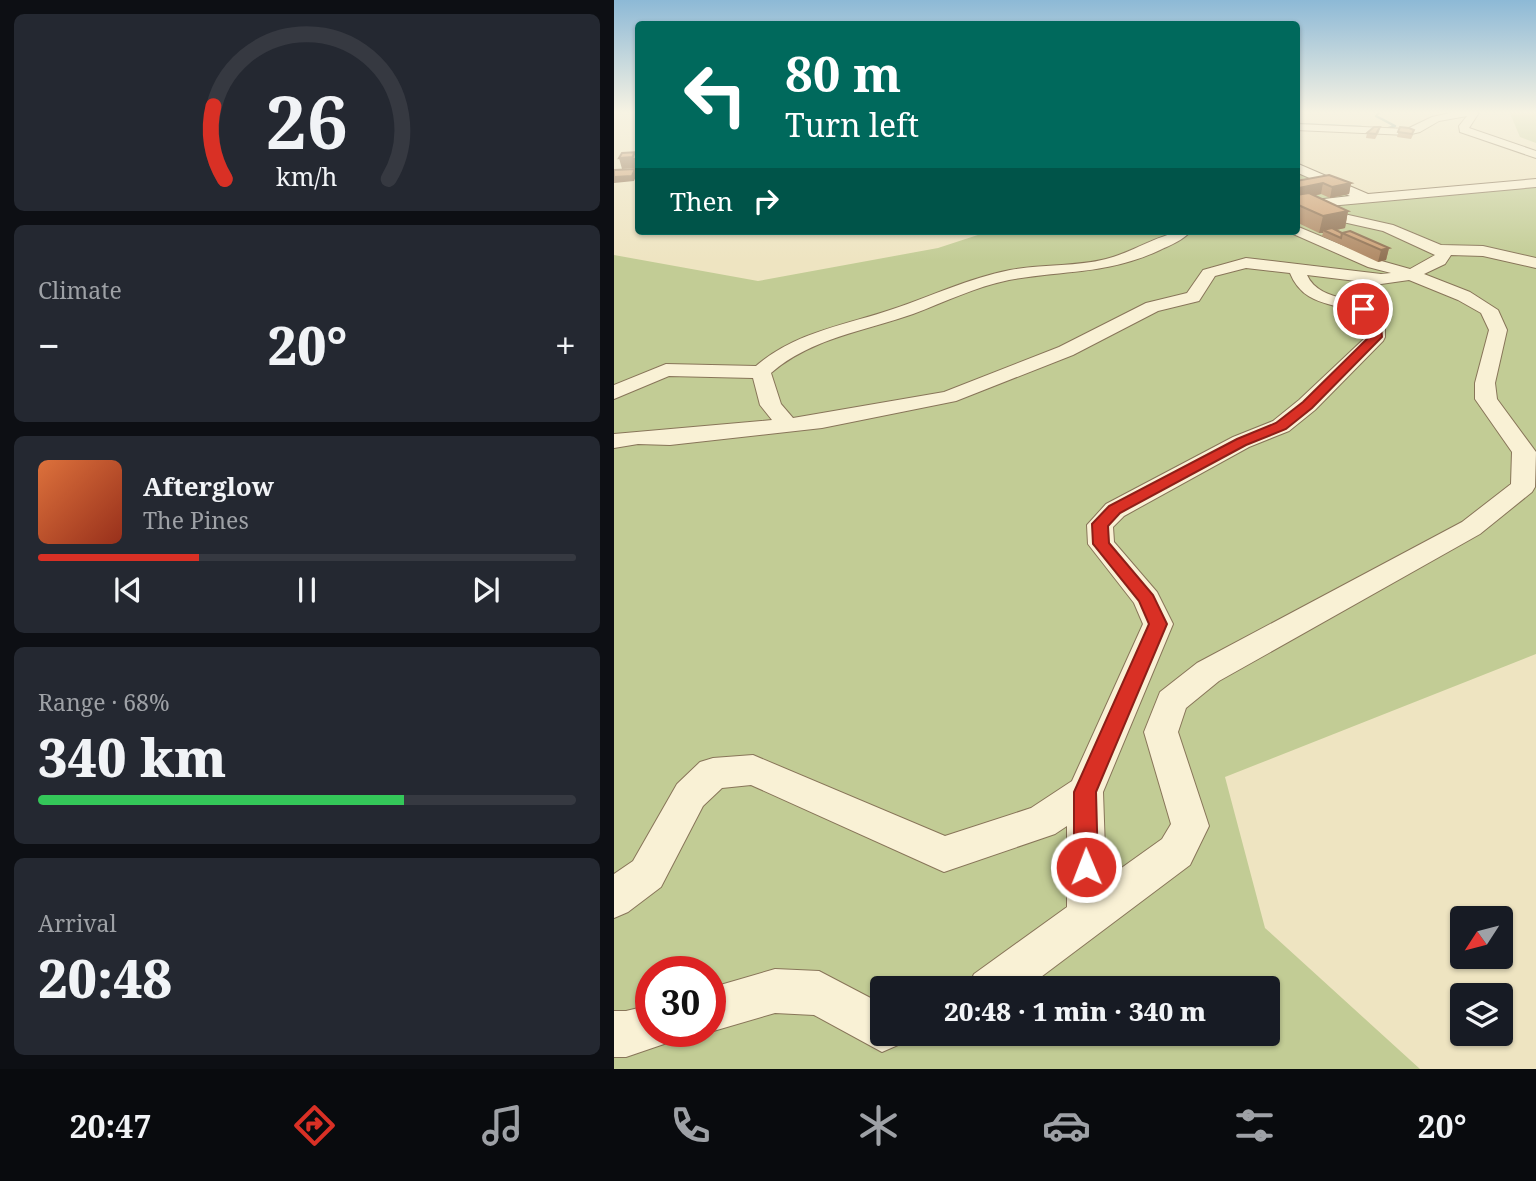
<!DOCTYPE html>
<html lang="en">
<head>
<meta charset="utf-8">
<style>
	body { margin:0; font-family:"Noto Serif",serif; background:#242831; color:#f1f3f6; height:100vh; display:flex; flex-direction:column; font-size:26px; white-space:nowrap }
	* { box-sizing:border-box; margin:0 }
	p { font-size:23px; color:#9ea1a6 }
	.icon { flex:none; width:38px; height:38px; fill:none; stroke:currentColor; stroke-width:2; stroke-linecap:round; stroke-linejoin:round }
	.map { position:relative; flex:1; overflow:hidden }
	.sheet { display:flex; flex-direction:column; gap:14px; padding:14px; background:#0d0f14; width:614px }
	.sheet>* { flex:none }
	.banner { position:absolute; left:21px; top:21px; width:665px; height:214px; border-radius:7px; box-shadow:0 2px 5px #0004; background:#00695c; color:#fff; overflow:hidden }
	.needle { width:46px; rotate:234deg }
	.controls { position:absolute; left:836px; top:906px; display:grid; gap:14px }
	.controls a { display:grid; place-items:center; width:63px; height:63px; border-radius:7px; background:#171b24; box-shadow:0 2px 5px #0004; font-size:35px }
	.speed { position:absolute; left:21px; top:956px; display:flex; gap:14px; font-size:35px; font-weight:700; text-align:center }
	.speed>* { display:grid; place-content:center; width:91px; height:91px; border-radius:50%; background:#171b24; box-shadow:0 2px 5px #0004; line-height:1 }
	.speed .limit { border:10px solid #d22; background:#fff; color:#111 }
	.pin { position:absolute; display:grid; place-items:center; width:60px; height:60px; color:#fff; margin:-30px; border:4px solid #fff; border-radius:50%; box-shadow:0 2px 7px #0007 }
	.me { position:absolute; width:77px; margin:-38px; rotate:359deg; stroke-linejoin:round; filter:drop-shadow(0 0 5px #0008) }
	.turn { display:flex; align-items:center; gap:24px; height:147px; padding:0 35px; font-size:32px }
	.turn .icon { width:91px; height:91px; stroke-width:2.5 }
	.turn b { display:block; font-size:49px; line-height:60px }
	.then { display:flex; align-items:center; height:66px; padding:0 35px; background:#0003; gap:14px; font-size:26px }
	.big { font-size:52px; font-weight:800; line-height:1.1 }
	.sheet .card { flex:1; display:flex; flex-direction:column; justify-content:center; gap:10px; min-width:0; padding:0 24px; border-radius:10px; background:#242831 }
	.sheet .dial { align-items:center; gap:0 }
	.dial svg { height:182px; overflow:visible; fill:none; stroke:#363941; stroke-width:7; stroke-linecap:round; text-anchor:middle }
	.dial text { fill:#f1f3f6; stroke:none }
	.song { display:flex; align-items:center; gap:21px }
	.cover { width:84px; height:84px; border-radius:10px; background:linear-gradient(135deg,hsl(20 70% 55%),hsl(10 70% 35%)) }
	.played { height:7px; border-radius:4px; background:linear-gradient(90deg,#d93025 30%,#363941 30%) }
	.keys { display:flex; justify-content:space-around; direction:ltr }
	.heat { display:flex; justify-content:space-between; align-items:center; font-size:38px; direction:ltr }
	.charge { height:10px; border-radius:5px; background:linear-gradient(90deg,#34c759 68%,#363941 0) }
	.trip { position:absolute; left:256px; top:976px; width:410px; height:70px; border-radius:7px; background:#171b24; box-shadow:0 2px 5px #0004; font-weight:800; line-height:70px; text-align:center }
	.menu { display:flex; height:112px; justify-content:space-around; align-items:center; background:#090b0e; color:#9ea1a6 }
	.menu .icon { width:49px; height:49px }
	.menu .current { color:#d93025 }
	.menu b { font-size:32px; color:#f1f3f6 }
	main { display:flex; flex:1; min-height:0 }
	.map>svg:first-child { display:block }
	.green { fill:#c2cc95; fill-rule:evenodd }
	.lines { fill:none; stroke-linecap:round; stroke-linejoin:round }
	.stream { stroke:#6b8f88; stroke-width:2.5 }
	.minor-casing { stroke:#887559; stroke-width:2 }
	.minor { fill:#f9f1d5; fill-rule:evenodd }
	.wall { fill:#b08a66 }
	.shaded-wall { fill:#907153 }
	.building { fill:#cda177; stroke:#907153; stroke-width:2 }
	.route { fill:#d93025; stroke:#8d1f18; stroke-width:2 }
</style>
</head>
<body>
<main>
<section class="sheet">
<div class="card dial"><svg viewBox="0 0 100 80">
<path d="M14 69A42 42 0 1 1 86 69"/>
<path d="M14 69A42 42 0 0 1 9 37" stroke="#d93025"/>
<text x="50" y="56" font-size="32" font-weight="700">26</text>
<text x="50" y="72" font-size="11">km/h</text>
</svg></div>
<div class="card"><p>Climate</p>
<div class="heat"><a>−</a><b class="big">20°</b><a>+</a></div>
</div>
<div class="card">
<div class="song"><i class="cover"></i><div><b>Afterglow</b><p>The Pines</p></div></div>
<div class="played"></div>
<div class="keys"><svg class="icon" aria-label="previous" viewBox="0 0 24 24"><path d="M18 5L8 12l10 7zM5 5v14"/></svg><svg class="icon" aria-label="pause" viewBox="0 0 24 24"><path d="M8 5v14M16 5v14"/></svg><svg class="icon" aria-label="next" viewBox="0 0 24 24"><path d="M6 5l10 7-10 7zM19 5v14"/></svg></div>
</div>
<div class="card"><p>Range · 68%</p><b class="big">340 km</b><div class="charge"></div></div>
<div class="card"><p>Arrival</p><b class="big">20:48</b></div>
</section>
<div class="map">
<svg width="922" height="1069" viewBox="0 0 922 1069">
	<rect width="100%" height="100%" fill="#eee4c1"/>
	<!-- green -->
	<g class="green">
		<polygon points="895,111 922,111 922,143 906,137"/>
		<path d="M 683,169 L 751,199 L 922,187 L 922,654 L 611,777 L 651,928 L 806,1069 L 0,1069 L 0,255 L 144,281 L 324,248 L 376,231 L 682,231 ZM 37,971 L 96,971 L 96,1031 L 37,1031 ZM 268,989 L 653,989 L 653,1034 L 268,1034 Z"/>
	</g>
	<g class="lines">
		<!-- stream -->
		<g class="stream">
			<polyline points="766,111 762,116 781,126 772,129"/>
			<polyline points="682,124 747,127"/>
		</g>
		<defs>
			<g id="minor">
				<polygon points="845,111 866,111 855,128 922,151 922,158 846,132 845,126 853,116 825,121 806,132 793,135 682,130 682,124 793,129 818,117"/>
				<path d="M 682,163 L 754,194 L 922,179 L 922,187 L 715,206 L 730,214 L 779,225 L 827,245 L 869,246 L 922,258 L 922,268 L 869,256 L 837,255 L 831,264 L 810,274 L 856,292 L 884,310 L 893,330 L 881,383 L 883,399 L 922,452 L 921,487 L 918,492 L 866,534 L 605,681 L 572,708 L 564,732 L 595,826 L 576,865 L 411,989 L 353,989 L 360,974 L 453,907 L 453,826 L 441,834 L 330,872 L 137,785 L 108,788 L 89,806 L 47,887 L 14,912 L 0,918 L 0,874 L 19,861 L 63,784 L 86,762 L 99,758 L 139,755 L 331,836 L 417,808 L 458,781 L 529,624 L 520,603 L 474,544 L 473,525 L 492,504 L 619,437 L 659,421 L 685,400 L 753,336 L 753,319 C 725,300 691,310 676,273 L 632,268 L 601,276 L 585,301 L 544,311 L 459,355 L 342,401 L 208,428 L 56,445 L 24,444 L 0,448 L 0,434 L 158,420 L 146,405 L 139,378 L 55,376 L 0,399 L 0,385 L 52,364 L 142,366 C 181,332 232,325 279,309 C 318,296 355,278 396,270 C 428,264 461,267 492,259 C 521,252 548,231 577,231 C 569,240 557,245 546,250 C 493,275 449,270 395,280 C 361,287 331,302 299,314 C 251,331 197,338 157,373 L 167,404 L 179,418 L 330,392 L 445,347 L 532,303 L 573,293 L 589,270 L 632,258 L 767,274 L 777,273 L 754,267 L 677,233 L 675,231 L 682,231 L 682,226 L 764,260 L 796,269 L 821,255 L 769,231 L 720,220 L 706,212 L 699,203 L 701,200 L 736,196 L 682,172 ZM 693,275 L 767,284 L 795,280 L 844,300 L 867,313 L 875,330 L 861,383 L 861,399 L 898,452 L 897,484 L 848,522 L 583,663 L 546,692 L 530,732 L 557,824 L 548,839 L 492,879 L 489,792 L 559,624 L 543,592 L 500,542 L 499,527 L 510,516 L 635,447 L 675,431 L 701,410 L 769,341 L 771,337 L 771,318 C 753,294 706,305 693,275 Z"/>
				<polygon points="161,969 205,971 268,1004 268,1034 288,1034 284,1045 268,1052 200,1015 161,1013 96,1032 92,1031 96,1031 96,988"/>
				<polygon points="37,1005 37,1031 58,1031 53,1043 12,1057 0,1057 0,1011 12,1011"/>
			</g>
		</defs>
		<!-- minor casing -->
		<use href="#minor" class="minor-casing"/>
		<!-- minor -->
		<use href="#minor" class="minor"/>
	</g>
	<!-- wall -->
	<g class="wall">
		<polygon points="766,127 765,132 761,139 752,138 753,133"/>
		<polygon points="786,127 799,135 797,139 783,137"/>
		<polygon points="682,181 737,183 735,194 716,198 707,194 700,196 734,211 731,228 722,230 775,248 772,260 764,262 708,236 709,233 705,233 682,222"/>
	</g>
	<!-- shaded-wall -->
	<g class="shaded-wall">
		<polygon points="24,157 24,179 23,174 20,181 0,183 0,177 21,169 21,168 8,169 5,158"/>
		<polygon points="709,183 707,194 684,199 685,188"/>
		<polygon points="737,183 735,194 716,198 718,187"/>
		<polygon points="734,211 731,228 713,232 709,230 709,233 705,233 709,216"/>
		<polygon points="775,248 772,260 764,262 767,250"/>
	</g>
	<!-- building -->
	<g class="building">
		<polygon points="760,127 766,127 762,134 753,133"/>
		<polygon points="786,127 795,128 800,130 798,134 784,132"/>
		<polygon points="24,152 24,153 20,154 19,157 5,158 8,153"/>
		<polygon points="24,153 24,159 18,159 20,154"/>
		<polygon points="21,169 18,176 0,177 0,170"/>
		<polygon points="715,175 737,183 718,187 709,183 685,188 682,187 682,181"/>
		<polygon points="695,193 734,211 709,216 682,204 682,195"/>
		<polygon points="718,228 728,233 727,238 709,230"/>
		<polygon points="736,231 775,248 767,250 728,233"/>
	</g>
	<!-- sky -->
	<linearGradient id="sky" x2="0" y2="1"><stop stop-color="#8db9d6"/><stop offset="0.43" stop-color="#f7f3e3"/><stop offset="1" stop-color="#f7f3e3" stop-opacity="0"/></linearGradient>
	<rect width="922" height="261" fill="url(#sky)"/>
	<!-- route -->
	<polygon class="route" points="745,306 752,306 766,316 768,337 698,408 672,429 632,445 506,513 494,526 495,543 539,595 553,624 482,792 484,867 480,875 472,879 463,875 460,867 460,792 535,624 525,601 479,544 478,524 495,506 623,439 662,423 689,402 756,336 757,320 745,311"/>
</svg>
<div class="controls">
<a><svg class="needle" viewBox="-14 -14 28 28"><path d="M0-13l5 13h-10z" fill="#e53935"/><path d="M0 13l5-13h-10z" fill="#9ea1a6"/></svg></a>
<a><svg class="icon" aria-label="layers" viewBox="0 0 24 24"><path d="M12 4l9 5-9 5-9-5zM3 14l9 5 9-5"/></svg></a>
</div>
<div class="speed"><div class="limit">30</div></div>
<div class="pin" style="left:749px;top:309px;background:#d93025"><svg class="icon" aria-label="arrive" viewBox="0 0 24 24"><path d="M6 21V4h12l-3 4 3 4H6"/></svg></div>
<svg class="me" style="left:472px;top:867px" viewBox="-20 -20 40 40"><circle r="17" fill="#d93025" stroke="#fff" stroke-width="3"/><path d="M0-11L8 9 0 5-8 9z" fill="#fff"/></svg>
<div class="trip">20:48 · 1 min · 340 m</div>
<div class="banner">
<div class="turn"><svg class="icon" aria-label="left" viewBox="0 0 24 24"><path d="M17 20v-9H6M10 6l-5 5 5 5"/></svg><div><b>80 m</b>Turn left</div></div>
<div class="then">Then<svg class="icon" aria-label="right" viewBox="0 0 24 24"><path d="M7 20v-9h11M14 6l5 5-5 5"/></svg></div>
</div>
</div>
</main>
<nav class="menu">
<b>20:47</b>
<svg class="icon current" aria-label="directions" viewBox="0 0 24 24"><path d="M12 3l9 9-9 9-9-9zM9 14v-3h6M13 9l2 2-2 2"/></svg>
<svg class="icon" aria-label="music" viewBox="0 0 24 24"><path d="M9 18V5l10-2v13"/><circle cx="6" cy="18" r="3"/><circle cx="16" cy="16" r="3"/></svg>
<svg class="icon" aria-label="phone" viewBox="0 0 24 24"><path d="M5 4h4l2 5-3 2q2 4 5 5l2-3 5 2v4C11 20 4 13 5 4z"/></svg>
<svg class="icon" aria-label="climate" viewBox="0 0 24 24"><path d="M12 3v18M4 7l16 10M4 17L20 7"/></svg>
<svg class="icon" aria-label="car" viewBox="0 0 24 24"><path d="M5 17H2v-5l4-1 3-4h7l3 4 3 1v5h-3M9 17h6M6 11h13"/><circle cx="7" cy="17" r="2"/><circle cx="17" cy="17" r="2"/></svg>
<svg class="icon" aria-label="filters" viewBox="0 0 24 24"><path d="M4 7h16M4 17h16"/><circle cx="9" cy="7" r="2"/><circle cx="15" cy="17" r="2"/></svg>
<b>20°</b>
</nav>
</body>
</html>
